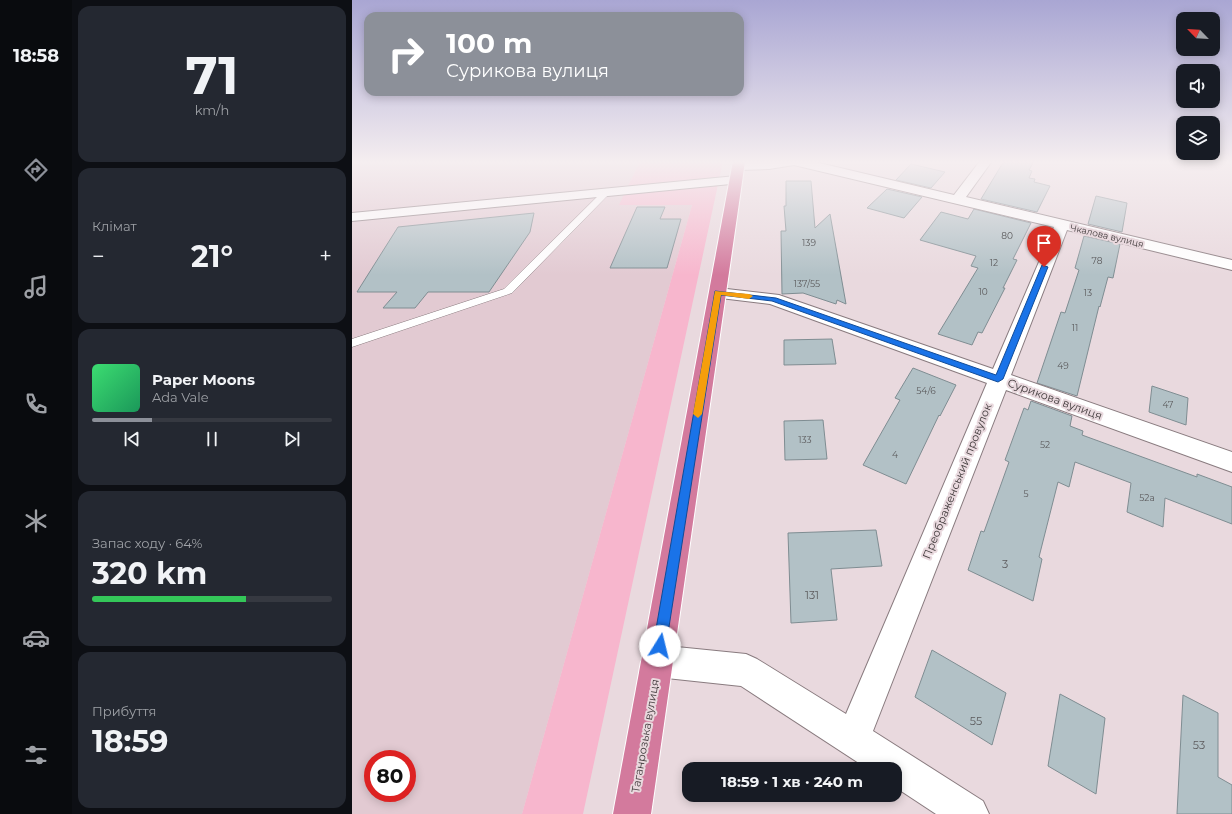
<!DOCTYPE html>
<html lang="uk">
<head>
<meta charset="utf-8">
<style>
	body { margin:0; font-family:Montserrat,sans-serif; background:#242831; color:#f1f3f6; height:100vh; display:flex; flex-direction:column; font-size:15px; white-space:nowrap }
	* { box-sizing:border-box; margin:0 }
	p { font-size:13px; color:#9ea1a6 }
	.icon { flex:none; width:22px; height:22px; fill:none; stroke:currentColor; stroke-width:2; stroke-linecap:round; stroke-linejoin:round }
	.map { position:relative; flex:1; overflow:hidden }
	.sheet { display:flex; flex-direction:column; gap:6px; padding:6px; background:#0d0f14; width:280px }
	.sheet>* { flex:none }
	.guide { position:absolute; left:12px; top:12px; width:380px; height:84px; border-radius:12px; box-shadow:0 2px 10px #0003; background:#8c9099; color:#fff; overflow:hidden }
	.needle { width:26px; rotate:295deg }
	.fabs { position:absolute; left:824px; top:12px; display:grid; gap:8px }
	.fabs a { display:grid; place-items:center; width:44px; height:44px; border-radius:8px; background:#171b24; box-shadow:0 2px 10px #0003; font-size:20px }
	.speed { position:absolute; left:12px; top:750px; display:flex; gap:8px; font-size:20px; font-weight:700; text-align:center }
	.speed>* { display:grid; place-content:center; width:52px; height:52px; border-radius:50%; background:#171b24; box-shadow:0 2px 10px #0003; line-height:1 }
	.speed .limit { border:6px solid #d22; background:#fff; color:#111 }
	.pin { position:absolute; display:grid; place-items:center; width:34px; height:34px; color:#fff; margin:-41px -17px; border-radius:50% 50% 50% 0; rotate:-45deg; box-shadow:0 0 4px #0007 }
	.pin .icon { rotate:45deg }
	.me { position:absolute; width:44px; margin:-22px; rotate:9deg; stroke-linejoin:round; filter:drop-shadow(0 0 3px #0008) }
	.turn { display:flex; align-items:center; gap:14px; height:84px; padding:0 16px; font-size:18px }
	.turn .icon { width:52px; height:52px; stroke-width:2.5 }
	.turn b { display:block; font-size:28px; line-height:34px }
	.big { font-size:30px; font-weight:700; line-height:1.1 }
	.sheet .widget { flex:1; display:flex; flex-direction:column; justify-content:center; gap:6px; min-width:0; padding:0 14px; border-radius:12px; background:#242831 }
	.sheet .dial { align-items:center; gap:0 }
	.dial b { font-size:52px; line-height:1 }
	.song { display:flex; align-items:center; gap:12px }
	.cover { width:48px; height:48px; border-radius:6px; background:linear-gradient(135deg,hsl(140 70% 55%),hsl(150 70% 35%)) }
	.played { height:4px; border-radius:2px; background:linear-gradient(90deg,#8c9099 25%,#363941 25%) }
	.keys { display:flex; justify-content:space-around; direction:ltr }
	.heat { display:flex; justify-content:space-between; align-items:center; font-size:22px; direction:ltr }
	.charge { height:6px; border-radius:3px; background:linear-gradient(90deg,#34c759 64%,#363941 0) }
	.trip { position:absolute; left:330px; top:762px; width:220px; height:40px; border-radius:12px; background:#171b24; box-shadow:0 2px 10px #0003; font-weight:700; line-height:40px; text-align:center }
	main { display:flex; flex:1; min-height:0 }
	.menu { display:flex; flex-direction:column; width:72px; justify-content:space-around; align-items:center; background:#090b0e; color:#9ea1a6 }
	.menu .icon { width:28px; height:28px }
	.menu .on { color:#8c9099 }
	.menu b { font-size:18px; color:#f1f3f6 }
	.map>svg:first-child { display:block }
	.built { fill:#e2cad2; fill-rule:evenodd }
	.green { fill:#f7b6cd }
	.building { fill:#b2c1c6; stroke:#7f8d92 }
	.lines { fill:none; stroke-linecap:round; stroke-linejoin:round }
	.lane-casing { stroke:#897b7f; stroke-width:1 }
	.street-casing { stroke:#897b7f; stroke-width:2 }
	.highway-casing { stroke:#fff; stroke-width:2 }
	.lane { fill:#fff; fill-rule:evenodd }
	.street { fill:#fff; fill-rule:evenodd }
	.highway { fill:#d37a9d; fill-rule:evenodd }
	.route { fill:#1a73e8; stroke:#114b97 }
	.slow { fill:#f59e0b }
	.labels { text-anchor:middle; stroke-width:4; stroke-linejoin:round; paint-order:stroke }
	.number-label { font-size:9px; fill:#5c5b5d }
	.far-street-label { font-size:9px; fill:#3f393a; stroke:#e9d9de }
	.street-label { font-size:11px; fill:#3f393a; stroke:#e9d9de }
	.near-number-label { font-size:11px; fill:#5c5b5d }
</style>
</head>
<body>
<main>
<nav class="menu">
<b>18:58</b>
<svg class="icon on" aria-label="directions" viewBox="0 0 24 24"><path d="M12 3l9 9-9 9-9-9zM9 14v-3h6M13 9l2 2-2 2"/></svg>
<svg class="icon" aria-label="music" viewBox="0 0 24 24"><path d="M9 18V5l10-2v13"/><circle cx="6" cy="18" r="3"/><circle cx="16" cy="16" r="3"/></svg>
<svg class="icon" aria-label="phone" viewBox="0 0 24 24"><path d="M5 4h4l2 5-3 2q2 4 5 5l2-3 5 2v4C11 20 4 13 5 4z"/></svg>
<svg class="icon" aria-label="climate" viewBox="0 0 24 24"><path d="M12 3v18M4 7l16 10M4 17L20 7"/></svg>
<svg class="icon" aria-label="car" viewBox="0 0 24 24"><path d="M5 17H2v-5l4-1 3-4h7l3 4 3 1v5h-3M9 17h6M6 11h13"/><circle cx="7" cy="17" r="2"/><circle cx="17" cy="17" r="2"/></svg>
<svg class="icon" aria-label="filters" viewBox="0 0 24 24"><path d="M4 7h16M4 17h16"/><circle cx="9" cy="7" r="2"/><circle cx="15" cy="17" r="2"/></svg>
</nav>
<section class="sheet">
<div class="widget dial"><b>71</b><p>km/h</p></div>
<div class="widget"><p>Клімат</p>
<div class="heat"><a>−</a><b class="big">21°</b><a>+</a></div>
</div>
<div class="widget">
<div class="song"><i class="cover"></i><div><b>Paper Moons</b><p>Ada Vale</p></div></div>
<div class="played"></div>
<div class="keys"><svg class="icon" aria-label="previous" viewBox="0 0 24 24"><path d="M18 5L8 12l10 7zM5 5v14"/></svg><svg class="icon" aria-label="pause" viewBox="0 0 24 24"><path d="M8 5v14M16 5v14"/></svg><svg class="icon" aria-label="next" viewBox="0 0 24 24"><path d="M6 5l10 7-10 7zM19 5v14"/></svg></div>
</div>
<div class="widget"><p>Запас ходу · 64%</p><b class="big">320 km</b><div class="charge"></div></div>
<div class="widget"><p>Прибуття</p><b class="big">18:59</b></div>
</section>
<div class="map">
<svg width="880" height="814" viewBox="0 0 880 814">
	<rect width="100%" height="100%" fill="#e9d9de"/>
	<!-- built -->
	<path class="built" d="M 0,161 L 288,161 L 268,205 L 340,205 L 170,814 L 0,814 ZM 21,759 L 55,759 L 55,793 L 21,793 Z"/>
	<!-- green -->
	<polygon class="green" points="288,161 371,161 231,814 170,814 340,205 267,205"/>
	<!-- building -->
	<g class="building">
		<polygon points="652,161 682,161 677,170 680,171 677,178 683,179 682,182 698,186 685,212 629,199"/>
		<polygon points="559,164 593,172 579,188 544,180"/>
		<polygon points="434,181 459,181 463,228 478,214 494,304 485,300 484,304 451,293 430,294 429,231 434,231 432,206 434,206"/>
		<polygon points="535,189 570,197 552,218 515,208"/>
		<polygon points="744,196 775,203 770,232 736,224"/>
		<polygon points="285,207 313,207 308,219 329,219 315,268 258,268"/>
		<polygon points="622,209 679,223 661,259 665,260 651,288 653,288 630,333 626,332 620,345 586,334 626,268 619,266 624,256 568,240 589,212 616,219"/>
		<polygon points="182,213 178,232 137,292 76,292 63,308 31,308 45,292 5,292 46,227"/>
		<polygon points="732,236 768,244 761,278 756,277 748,307 747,306 725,396 685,383 709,312 713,313 727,270 723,268"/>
		<polygon points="480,339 484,364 432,365 432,340"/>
		<polygon points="561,368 604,385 588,416 587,415 554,484 511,465 548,400 543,398"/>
		<polygon points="800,386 836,398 834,425 797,412"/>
		<polygon points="679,401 720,416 718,426 731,431 730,435 845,477 845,474 880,487 880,524 813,498 811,527 775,512 779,483 723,462 717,487 706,482 687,557 690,559 681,601 616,570 629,531 632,532 657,462 653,460 672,408 676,410"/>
		<polygon points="471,420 475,459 433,460 432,421"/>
		<polygon points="524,530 530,566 479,569 485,620 439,623 436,533"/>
		<polygon points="580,650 654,693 640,745 563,697"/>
		<polygon points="708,694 753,718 744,794 696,766"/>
		<polygon points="831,695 866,713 866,777 880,785 880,814 825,814"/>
	</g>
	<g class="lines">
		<defs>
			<polygon id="lane" points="252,190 255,190 259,192 160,293 0,347 0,339 152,289"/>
			<g id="street">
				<polygon points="418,161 459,161 602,195 628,161 640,161 614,197 880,260 880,270 715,230 659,375 880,452 880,472 654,390 521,731 631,801 637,814 584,814 543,787 543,769 516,769 389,686 305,677 294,672 289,661 294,650 305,645 394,654 405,659 494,714 635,383 418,304 360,297 357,293 360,289 366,288 427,295 641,369 702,227 442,165 417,169 386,170 382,169 380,166 382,163 386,162"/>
				<polygon points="384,176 389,177 390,180 389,183 0,221 0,213"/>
			</g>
			<polygon id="highway" points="381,161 393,161 299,814 261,814"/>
		</defs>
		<!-- lane casing -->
		<use href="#lane" class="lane-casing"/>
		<!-- street casing -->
		<use href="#street" class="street-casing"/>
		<!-- highway casing -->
		<use href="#highway" class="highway-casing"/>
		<!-- lane -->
		<use href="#lane" class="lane"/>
		<!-- street -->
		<use href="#street" class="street"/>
		<!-- highway -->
		<use href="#highway" class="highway"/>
	</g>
	<!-- sky -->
	<linearGradient id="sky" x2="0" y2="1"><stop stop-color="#a9a6d3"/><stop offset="0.59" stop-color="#f5eef0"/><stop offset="1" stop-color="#f5eef0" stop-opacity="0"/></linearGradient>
	<rect width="880" height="275" fill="url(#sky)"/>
	<!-- route -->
	<polygon class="route" points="690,265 696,267 651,379 646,382 420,301 369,295 314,646 313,651 308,652 303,651 301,646 363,291 424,298 644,375"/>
	<!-- slow -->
	<polygon class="slow" points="363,291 397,294 401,296 397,299 369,295 350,414 346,418 341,414"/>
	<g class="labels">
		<!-- number labels -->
		<g class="number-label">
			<text x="655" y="239">80</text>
			<text x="457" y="246">139</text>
			<text x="745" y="264">78</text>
			<text x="642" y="266">12</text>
			<text x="455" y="287">137/55</text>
			<text x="631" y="295">10</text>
			<text x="736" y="296">13</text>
			<text x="723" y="331">11</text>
			<text x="711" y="369">49</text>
			<text x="574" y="394">54/6</text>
			<text x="816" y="408">47</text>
			<text x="453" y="443">133</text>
			<text x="693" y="448">52</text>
			<text x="543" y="458">4</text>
			<text x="674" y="497">5</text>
			<text x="795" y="501">52а</text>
		</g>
		<!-- far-street labels -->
		<g class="far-street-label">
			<text transform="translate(755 236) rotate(13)" y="3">Чкалова вулиця</text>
		</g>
		<!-- street labels -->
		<g class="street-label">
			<text transform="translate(703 399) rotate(20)" y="4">Сурикова вулиця</text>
			<text transform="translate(605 481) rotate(-68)" y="4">Преображенський провулок</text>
			<text transform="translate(293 736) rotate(-80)" y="4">Таганрозька вулиця</text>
		</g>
		<!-- near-number labels -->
		<g class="near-number-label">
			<text x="653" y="568">3</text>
			<text x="460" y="599">131</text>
			<text x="624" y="725">55</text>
			<text x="847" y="749">53</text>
		</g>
	</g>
</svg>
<div class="fabs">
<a><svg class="needle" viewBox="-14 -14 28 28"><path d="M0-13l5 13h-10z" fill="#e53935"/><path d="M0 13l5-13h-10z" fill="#9ea1a6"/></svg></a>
<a><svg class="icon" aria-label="sound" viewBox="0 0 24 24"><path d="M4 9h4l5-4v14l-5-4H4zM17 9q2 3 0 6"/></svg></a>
<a><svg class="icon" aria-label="layers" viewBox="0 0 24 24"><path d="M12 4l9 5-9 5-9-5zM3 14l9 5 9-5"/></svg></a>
</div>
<div class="speed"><div class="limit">80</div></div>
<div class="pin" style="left:692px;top:267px;background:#d93025"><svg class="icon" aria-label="arrive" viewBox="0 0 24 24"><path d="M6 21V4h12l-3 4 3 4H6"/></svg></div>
<svg class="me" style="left:308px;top:646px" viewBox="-20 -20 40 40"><circle r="19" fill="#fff"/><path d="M0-13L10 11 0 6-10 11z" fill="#1a73e8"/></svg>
<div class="trip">18:59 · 1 хв · 240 m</div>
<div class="guide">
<div class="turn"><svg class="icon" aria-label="right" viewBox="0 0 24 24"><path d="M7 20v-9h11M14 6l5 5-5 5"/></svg><div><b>100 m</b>Сурикова вулиця</div></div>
</div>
</div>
</main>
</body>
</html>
